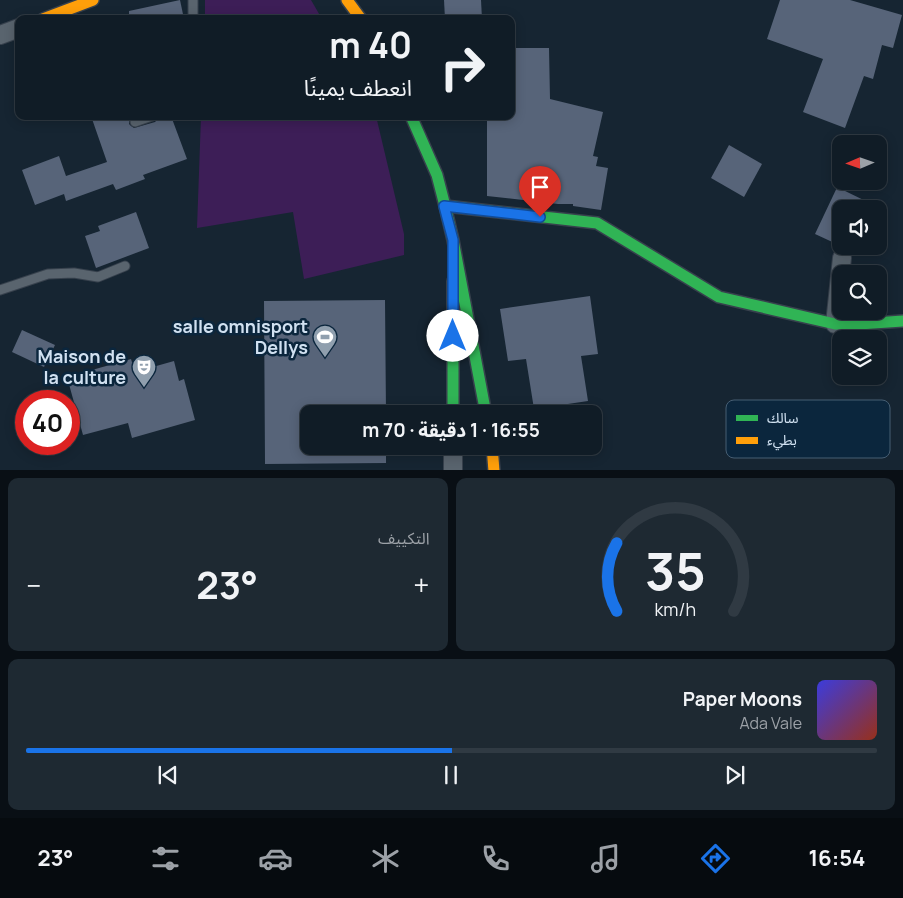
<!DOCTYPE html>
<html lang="ar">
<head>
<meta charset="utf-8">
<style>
	body { margin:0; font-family:Manrope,"Noto Sans Arabic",sans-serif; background:#1e2932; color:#f1f3f6; direction:rtl; height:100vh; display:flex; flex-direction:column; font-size:19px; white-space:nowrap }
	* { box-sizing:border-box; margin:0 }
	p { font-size:16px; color:#9ca1a7 }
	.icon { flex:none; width:28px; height:28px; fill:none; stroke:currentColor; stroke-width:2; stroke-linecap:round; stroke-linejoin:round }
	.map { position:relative; height:470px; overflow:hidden; direction:ltr }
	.side { display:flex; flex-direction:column; gap:8px; padding:8px; background:#090f15; flex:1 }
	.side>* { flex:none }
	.banner { position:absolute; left:15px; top:15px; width:500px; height:105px; border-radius:10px; box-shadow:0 2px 12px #0003,0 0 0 1px #303a43; direction:rtl; background:#101c26; color:#f1f3f6; overflow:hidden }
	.needle { width:32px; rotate:268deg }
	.fabs { position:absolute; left:832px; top:135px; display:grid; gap:10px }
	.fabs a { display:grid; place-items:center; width:55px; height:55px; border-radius:10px; background:#101c26; box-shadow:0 2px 12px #0003,0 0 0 1px #303a43; font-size:25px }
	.speed { position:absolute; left:15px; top:390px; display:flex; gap:10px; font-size:25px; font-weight:700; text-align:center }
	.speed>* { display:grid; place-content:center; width:65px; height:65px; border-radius:50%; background:#101c26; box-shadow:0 2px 12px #0003,0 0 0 1px #303a43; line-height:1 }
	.speed .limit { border:8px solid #d22; background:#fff; color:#111 }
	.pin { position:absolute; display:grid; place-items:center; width:42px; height:42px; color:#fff; margin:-51px -21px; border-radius:50% 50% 50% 0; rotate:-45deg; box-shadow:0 0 5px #0007 }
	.pin .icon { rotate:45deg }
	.me { position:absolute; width:55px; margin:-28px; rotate:0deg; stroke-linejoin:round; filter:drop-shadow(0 0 4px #0008) }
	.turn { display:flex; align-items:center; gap:18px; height:105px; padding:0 20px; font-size:22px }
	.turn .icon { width:65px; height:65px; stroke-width:2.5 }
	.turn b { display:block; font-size:35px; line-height:42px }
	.big { font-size:38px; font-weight:700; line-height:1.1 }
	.side .card { flex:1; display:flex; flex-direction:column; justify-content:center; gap:8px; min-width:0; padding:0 18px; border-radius:10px; background:#1e2932 }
	.side .dial { align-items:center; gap:0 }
	.dial svg { height:130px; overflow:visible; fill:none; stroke:#303a43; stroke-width:7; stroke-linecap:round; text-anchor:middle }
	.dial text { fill:#f1f3f6; stroke:none }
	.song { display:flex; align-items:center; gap:15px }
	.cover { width:60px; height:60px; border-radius:8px; background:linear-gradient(135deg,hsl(240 70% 55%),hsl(10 70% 35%)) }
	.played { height:5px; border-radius:2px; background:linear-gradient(90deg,#1a73e8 50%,#303a43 50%) }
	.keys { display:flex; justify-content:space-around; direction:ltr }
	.heat { display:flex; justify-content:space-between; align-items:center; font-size:28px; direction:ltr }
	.side .tiles { flex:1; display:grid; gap:8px; grid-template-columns:1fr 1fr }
	.card:last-child { grid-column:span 2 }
	.trip { position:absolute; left:300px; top:405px; width:302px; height:50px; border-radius:10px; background:#101c26; box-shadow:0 2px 12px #0003,0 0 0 1px #303a43; font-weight:700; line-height:50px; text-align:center; direction:rtl }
	.tabs { display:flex; height:80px; justify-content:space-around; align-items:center; background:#060b0f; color:#9ca1a7 }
	.tabs .icon { width:35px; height:35px }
	.tabs .selected { color:#1a73e8 }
	.tabs b { font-size:22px; color:#f1f3f6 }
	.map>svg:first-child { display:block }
	.green { fill:#3d1e57 }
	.building { fill:#576479 }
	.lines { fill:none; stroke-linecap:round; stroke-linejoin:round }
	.lane-casing { stroke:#37414d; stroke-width:11 }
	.street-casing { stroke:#37414d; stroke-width:20 }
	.fast-casing { stroke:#37414d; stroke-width:14 }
	.slow-casing { stroke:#37414d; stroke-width:14 }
	.lane { stroke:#59646e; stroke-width:9 }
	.street { stroke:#59646e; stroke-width:18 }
	.fast { stroke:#30b455; stroke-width:11 }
	.slow { stroke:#ff9f0a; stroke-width:11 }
	.route-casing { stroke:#114b97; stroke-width:12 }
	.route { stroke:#1a73e8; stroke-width:9 }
	.labels { text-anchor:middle; stroke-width:5; stroke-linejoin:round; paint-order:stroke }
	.poi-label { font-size:18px; font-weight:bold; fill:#d1e1f1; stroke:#0b263d; text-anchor:end }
	.key { fill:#0b263d; stroke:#465e73; stroke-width:1 }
	.key-label { font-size:14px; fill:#d1e1f1 }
</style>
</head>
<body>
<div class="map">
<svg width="903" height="471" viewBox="0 0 903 471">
	<rect width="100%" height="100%" fill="#162532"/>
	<!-- green -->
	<g class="green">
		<polygon points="205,0 311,0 322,19 205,19"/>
		<polygon points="201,116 376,116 404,234 404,255 304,279 293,212 197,228"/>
	</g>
	<!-- building -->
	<g class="building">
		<polygon points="180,0 184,19 129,19 129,11"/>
		<polygon points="444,0 481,0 482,19 445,19"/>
		<polygon points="780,0 850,0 902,15 893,48 882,45 873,79 864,76 845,128 803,112 823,59 767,39"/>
		<polygon points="511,48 549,48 550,99 603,112 593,156 598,157 596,166 608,168 601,210 573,206 573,204 558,204 487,196 487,116 511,116"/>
		<polygon points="91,116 133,116 130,118 129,124 131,126 134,128 155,122 157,120 158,116 171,116 187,159 143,175 145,179 116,190 113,184 66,201 64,194 35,205 22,170 59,156 66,176 107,162"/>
		<polygon points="729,145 762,164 744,197 711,178"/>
		<polygon points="841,179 841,189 882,209 841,209 841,246 815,234"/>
		<polygon points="136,212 149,248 96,268 85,236 100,231 98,226"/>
		<polygon points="590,296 598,354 581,356 588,401 534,409 526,359 508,361 500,309"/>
		<polygon points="385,300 386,414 309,414 309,446 386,446 386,463 265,464 264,301"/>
		<polygon points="22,330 55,345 44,367 12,352"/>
		<polygon points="131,359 135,372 174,361 179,381 184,379 195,420 132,438 128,423 83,435 67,377"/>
	</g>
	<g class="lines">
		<defs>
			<g id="lane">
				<polyline points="193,19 193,0"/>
				<polyline points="135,122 152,116"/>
				<polyline points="0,290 48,274 74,273 98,277 125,266"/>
			</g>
			<g id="street">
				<polyline points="0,35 19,28"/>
				<polyline points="835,324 842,258"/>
				<polyline points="453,471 453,446"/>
			</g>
			<g id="fast">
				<polyline points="411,116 437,175 445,206 453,240 486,414"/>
				<polyline points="445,206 597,223 719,297 835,324 859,324 903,321"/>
				<polyline points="453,281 453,414"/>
			</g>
			<g id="slow">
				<polyline points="347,0 361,19"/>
				<polyline points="43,19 93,0"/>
				<polyline points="492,446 494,471"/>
			</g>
		</defs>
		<!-- lane casing -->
		<use href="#lane" class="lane-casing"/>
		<!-- street casing -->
		<use href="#street" class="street-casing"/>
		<!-- fast casing -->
		<use href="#fast" class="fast-casing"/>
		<!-- slow casing -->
		<use href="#slow" class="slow-casing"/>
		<!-- lane -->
		<use href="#lane" class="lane"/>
		<!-- street -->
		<use href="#street" class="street"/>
		<!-- fast -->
		<use href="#fast" class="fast"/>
		<!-- slow -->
		<use href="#slow" class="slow"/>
	</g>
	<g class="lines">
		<defs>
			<polyline id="route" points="453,336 453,240 444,206 540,217"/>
		</defs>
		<!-- route casing -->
		<use href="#route" class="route-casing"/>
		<!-- route -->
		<use href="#route" class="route"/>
	</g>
	<!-- icons -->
	<defs>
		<symbol id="stadium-pin" viewBox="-11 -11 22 30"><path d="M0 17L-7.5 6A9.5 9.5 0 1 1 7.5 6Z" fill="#909fae" stroke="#0b263d"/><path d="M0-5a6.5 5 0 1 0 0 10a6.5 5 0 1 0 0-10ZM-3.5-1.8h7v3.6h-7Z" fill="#fff"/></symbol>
		<symbol id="theatre-pin" viewBox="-11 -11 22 30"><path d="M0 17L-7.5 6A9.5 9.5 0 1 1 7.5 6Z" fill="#909fae" stroke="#0b263d"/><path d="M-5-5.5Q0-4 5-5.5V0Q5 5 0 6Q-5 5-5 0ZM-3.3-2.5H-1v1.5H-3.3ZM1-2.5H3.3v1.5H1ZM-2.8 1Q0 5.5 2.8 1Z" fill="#fff"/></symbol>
	</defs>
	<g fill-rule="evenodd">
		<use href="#stadium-pin" x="311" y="323" width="28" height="38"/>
		<use href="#theatre-pin" x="130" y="353" width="28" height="38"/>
	</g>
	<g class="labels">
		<!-- poi labels -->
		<g class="poi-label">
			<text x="308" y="333">salle omnisport<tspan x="308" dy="21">Dellys</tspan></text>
			<text x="126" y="363">Maison de<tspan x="126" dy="21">la culture</tspan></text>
		</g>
	</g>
	<!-- legend -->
	<rect x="726" y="400" width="164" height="58" rx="8" class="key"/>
	<rect x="736" y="415" width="22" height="6" fill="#30b455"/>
	<rect x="736" y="437" width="22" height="7" fill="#ff9f0a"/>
	<g class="key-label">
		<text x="767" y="423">سالك</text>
		<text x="767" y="445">بطيء</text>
	</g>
</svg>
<div class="fabs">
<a><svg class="needle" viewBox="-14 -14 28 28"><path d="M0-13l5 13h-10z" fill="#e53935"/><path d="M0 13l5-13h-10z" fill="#9ca1a7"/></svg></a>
<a><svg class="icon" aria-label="sound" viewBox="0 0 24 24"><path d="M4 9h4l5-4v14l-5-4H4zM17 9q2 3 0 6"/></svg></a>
<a><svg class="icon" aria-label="search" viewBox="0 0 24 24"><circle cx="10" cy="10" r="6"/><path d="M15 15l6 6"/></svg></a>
<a><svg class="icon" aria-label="layers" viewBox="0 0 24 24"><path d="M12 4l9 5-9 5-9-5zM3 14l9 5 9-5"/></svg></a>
</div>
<div class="speed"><div class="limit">40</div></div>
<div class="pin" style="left:540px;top:217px;background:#d93025"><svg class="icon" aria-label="arrive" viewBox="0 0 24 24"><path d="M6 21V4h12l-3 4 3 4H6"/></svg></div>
<svg class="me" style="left:453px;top:336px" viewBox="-20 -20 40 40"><circle r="19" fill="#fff"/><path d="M0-13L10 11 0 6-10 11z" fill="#1a73e8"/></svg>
<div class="trip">16:55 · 1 دقيقة · 70 m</div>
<div class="banner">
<div class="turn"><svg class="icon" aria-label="right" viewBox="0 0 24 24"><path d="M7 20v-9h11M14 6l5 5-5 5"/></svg><div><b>40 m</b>انعطف يمينًا</div></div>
</div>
</div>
<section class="side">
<div class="tiles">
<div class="card dial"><svg viewBox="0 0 100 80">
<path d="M14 69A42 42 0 1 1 86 69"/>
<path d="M14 69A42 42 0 0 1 14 27" stroke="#1a73e8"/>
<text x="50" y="56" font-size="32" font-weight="700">35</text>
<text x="50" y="72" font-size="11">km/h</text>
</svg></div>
<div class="card"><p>التكييف</p>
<div class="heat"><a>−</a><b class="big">23°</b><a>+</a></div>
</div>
<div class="card">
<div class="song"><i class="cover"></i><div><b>Paper Moons</b><p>Ada Vale</p></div></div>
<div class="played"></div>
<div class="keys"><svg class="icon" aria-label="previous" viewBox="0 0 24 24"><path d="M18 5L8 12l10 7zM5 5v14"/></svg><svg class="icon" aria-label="pause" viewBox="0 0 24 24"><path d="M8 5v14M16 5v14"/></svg><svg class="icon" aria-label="next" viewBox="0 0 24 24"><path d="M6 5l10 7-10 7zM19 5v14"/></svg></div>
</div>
</div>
</section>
<nav class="tabs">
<b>16:54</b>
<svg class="icon selected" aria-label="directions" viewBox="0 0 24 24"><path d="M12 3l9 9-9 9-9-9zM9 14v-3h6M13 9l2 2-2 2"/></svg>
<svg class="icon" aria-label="music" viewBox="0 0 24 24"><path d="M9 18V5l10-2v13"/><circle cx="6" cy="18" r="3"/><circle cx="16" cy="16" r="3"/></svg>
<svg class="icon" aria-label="phone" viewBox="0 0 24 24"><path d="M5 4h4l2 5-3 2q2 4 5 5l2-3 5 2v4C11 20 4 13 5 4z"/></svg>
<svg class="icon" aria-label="climate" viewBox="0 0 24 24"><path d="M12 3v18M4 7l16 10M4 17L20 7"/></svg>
<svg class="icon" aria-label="car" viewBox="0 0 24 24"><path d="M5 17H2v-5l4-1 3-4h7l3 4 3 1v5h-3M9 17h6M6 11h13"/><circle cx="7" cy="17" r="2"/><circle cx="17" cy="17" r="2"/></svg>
<svg class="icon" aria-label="filters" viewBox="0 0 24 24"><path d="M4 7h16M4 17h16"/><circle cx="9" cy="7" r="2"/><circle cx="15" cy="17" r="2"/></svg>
<b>23°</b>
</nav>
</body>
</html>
